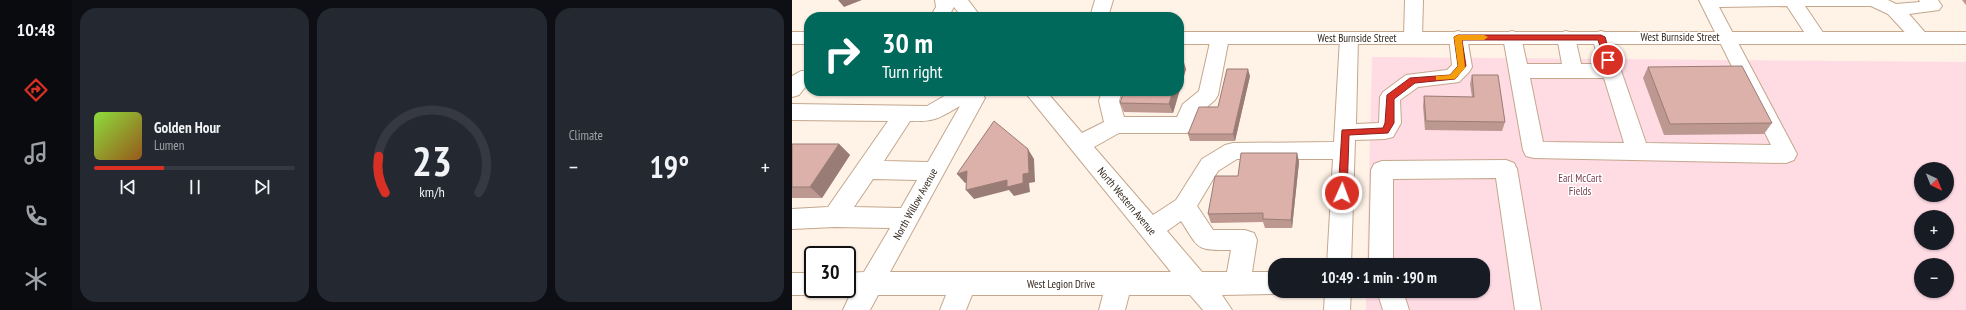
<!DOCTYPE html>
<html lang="en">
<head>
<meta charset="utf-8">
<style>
	body { margin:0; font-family:"PT Sans Narrow",sans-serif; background:#242831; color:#f1f3f6; height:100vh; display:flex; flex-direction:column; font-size:15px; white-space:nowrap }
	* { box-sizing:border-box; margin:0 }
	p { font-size:13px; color:#9ea1a6 }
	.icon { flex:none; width:22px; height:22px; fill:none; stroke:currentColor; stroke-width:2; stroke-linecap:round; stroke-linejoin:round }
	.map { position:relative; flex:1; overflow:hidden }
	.panel { display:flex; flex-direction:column; gap:8px; padding:8px; background:#0d0f14; width:720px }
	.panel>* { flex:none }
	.guide { position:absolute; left:12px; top:12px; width:380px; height:84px; border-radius:16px; box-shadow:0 1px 3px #0004; background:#00695c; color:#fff; overflow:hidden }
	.needle { width:26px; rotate:137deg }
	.buttons { position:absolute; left:1122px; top:162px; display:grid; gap:8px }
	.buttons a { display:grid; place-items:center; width:40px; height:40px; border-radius:50%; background:#171b24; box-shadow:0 1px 3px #0004; font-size:20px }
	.speed { position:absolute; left:12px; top:246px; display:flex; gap:8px; font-size:20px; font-weight:700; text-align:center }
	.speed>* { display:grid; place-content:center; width:52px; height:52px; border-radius:50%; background:#171b24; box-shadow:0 1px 3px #0004; line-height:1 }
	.speed .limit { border:2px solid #111; border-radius:6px; background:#fff; color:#111 }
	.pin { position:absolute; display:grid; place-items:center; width:34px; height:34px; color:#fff; margin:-17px; border:2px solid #fff; border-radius:50%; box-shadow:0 1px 4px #0007 }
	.me { position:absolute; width:44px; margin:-22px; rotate:2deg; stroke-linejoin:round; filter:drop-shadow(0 0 3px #0008) }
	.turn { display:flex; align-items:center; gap:14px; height:84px; padding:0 12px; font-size:18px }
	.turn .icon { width:52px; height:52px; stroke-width:2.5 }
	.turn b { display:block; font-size:28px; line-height:34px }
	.big { font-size:30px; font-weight:700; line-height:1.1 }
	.panel .card { flex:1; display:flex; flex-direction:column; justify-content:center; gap:6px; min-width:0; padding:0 14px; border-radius:16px; background:#242831 }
	.panel .dial { align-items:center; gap:0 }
	.dial svg { height:104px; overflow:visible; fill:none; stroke:#363941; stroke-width:7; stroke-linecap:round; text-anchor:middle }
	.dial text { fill:#f1f3f6; stroke:none }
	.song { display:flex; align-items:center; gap:12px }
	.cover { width:48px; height:48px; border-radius:6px; background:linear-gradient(135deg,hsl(90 70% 55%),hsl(30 70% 35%)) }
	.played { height:4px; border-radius:2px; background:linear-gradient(90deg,#d93025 35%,#363941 35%) }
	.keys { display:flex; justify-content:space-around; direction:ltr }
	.heat { display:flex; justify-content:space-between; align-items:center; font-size:22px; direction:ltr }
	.panel .tiles { flex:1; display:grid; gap:8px; grid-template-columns:repeat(3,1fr) }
	.trip { position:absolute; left:476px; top:258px; width:222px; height:40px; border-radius:16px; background:#171b24; box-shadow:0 1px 3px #0004; font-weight:700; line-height:40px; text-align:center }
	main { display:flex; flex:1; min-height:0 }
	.tab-bar { display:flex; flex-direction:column; width:72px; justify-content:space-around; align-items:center; background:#090b0e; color:#9ea1a6 }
	.tab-bar .icon { width:28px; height:28px }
	.tab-bar .active { color:#d93025 }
	.tab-bar b { font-size:18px; color:#f1f3f6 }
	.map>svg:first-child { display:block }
	.green { fill:#ffdbe4; fill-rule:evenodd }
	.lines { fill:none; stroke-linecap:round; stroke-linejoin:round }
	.minor-casing { stroke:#c4a78d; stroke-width:2 }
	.major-casing { stroke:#c4a78d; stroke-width:2 }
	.minor { fill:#fff; fill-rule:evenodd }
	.major { fill:#fff; fill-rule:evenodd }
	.wall { fill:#bd9891 }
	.shaded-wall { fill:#9a7c76 }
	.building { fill:#dcb1a9; stroke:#9a7c76 }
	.route { fill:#d93025; stroke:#8d1f18 }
	.slow { fill:#f59e0b }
	.labels { text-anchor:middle; stroke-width:3; stroke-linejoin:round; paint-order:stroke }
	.street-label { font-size:11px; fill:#32271d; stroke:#fff }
	.park-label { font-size:11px; fill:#784051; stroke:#fff }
</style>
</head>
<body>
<main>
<nav class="tab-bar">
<b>10:48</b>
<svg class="icon active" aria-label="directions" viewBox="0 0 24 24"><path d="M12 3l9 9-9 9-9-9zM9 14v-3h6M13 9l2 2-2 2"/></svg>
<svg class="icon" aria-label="music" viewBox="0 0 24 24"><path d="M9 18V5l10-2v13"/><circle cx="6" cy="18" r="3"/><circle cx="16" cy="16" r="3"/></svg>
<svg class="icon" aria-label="phone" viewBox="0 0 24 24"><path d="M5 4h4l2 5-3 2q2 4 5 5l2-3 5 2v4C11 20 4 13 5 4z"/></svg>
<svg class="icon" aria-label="climate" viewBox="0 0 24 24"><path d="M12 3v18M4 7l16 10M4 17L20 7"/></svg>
</nav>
<section class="panel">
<div class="tiles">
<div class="card">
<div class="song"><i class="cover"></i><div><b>Golden Hour</b><p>Lumen</p></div></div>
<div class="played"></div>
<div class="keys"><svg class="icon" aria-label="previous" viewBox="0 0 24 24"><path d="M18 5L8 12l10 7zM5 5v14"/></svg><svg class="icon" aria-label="pause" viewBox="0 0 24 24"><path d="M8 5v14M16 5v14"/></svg><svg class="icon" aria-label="next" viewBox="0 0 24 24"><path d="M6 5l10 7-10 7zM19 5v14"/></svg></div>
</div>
<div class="card dial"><svg viewBox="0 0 100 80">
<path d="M14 69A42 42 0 1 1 86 69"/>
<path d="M14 69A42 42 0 0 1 9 41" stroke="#d93025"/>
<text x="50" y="56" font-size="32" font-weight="700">23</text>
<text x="50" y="72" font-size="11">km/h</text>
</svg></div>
<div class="card"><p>Climate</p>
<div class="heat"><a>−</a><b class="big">19°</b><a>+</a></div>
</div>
</div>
</section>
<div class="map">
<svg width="1174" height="310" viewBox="0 0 1174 310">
	<rect width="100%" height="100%" fill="#fff2e7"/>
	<!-- green -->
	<path class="green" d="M 580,57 L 1174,62 L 1174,310 L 574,310 L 574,291 L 691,291 L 691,265 L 575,265 ZM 1129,169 L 1155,169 L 1155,195 L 1129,195 ZM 1129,217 L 1155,217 L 1155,243 L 1129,243 ZM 1129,265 L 1155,265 L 1155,291 L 1129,291 Z"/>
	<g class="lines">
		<defs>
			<g id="minor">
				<polygon points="143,0 176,0 189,17 170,17 162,7 156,17 138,17 144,7"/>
				<polygon points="303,0 321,0 316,17 298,17"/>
				<polygon points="613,0 631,0 630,37 628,41 621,43 614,41 612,37"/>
				<path d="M 907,0 L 1096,0 L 1104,4 L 1128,2 L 1127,0 L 1146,0 L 1150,6 L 1147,10 L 1117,14 L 1137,37 L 1135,41 L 1128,43 L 1121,41 L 1096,14 L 1079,6 L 1013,6 L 1034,37 L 1032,41 L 1025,43 L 1018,41 L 995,6 L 927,7 L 1005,154 L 1002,160 L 994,163 L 742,158 L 734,156 L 731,150 L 711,37 L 713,33 L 720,31 L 727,33 L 729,37 L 735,64 L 770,64 L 765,37 L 767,33 L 774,31 L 781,33 L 783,37 L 789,64 L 808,64 L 800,37 L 802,33 L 809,31 L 816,33 L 854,143 L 979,145 ZM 738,78 L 812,78 L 832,143 L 751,142 Z"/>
				<path d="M 666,31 L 673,33 L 675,37 L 680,67 L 677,72 L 667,82 L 626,87 L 608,100 L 609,123 L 601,137 L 593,139 L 563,140 L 559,265 L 535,265 L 541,159 L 445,159 L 426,171 L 405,206 L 421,230 L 453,230 L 462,233 L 465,240 L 460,272 L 483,272 L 483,291 L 492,291 L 483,294 L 430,295 L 440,310 L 411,310 L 398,295 L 337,295 L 333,310 L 307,310 L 311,295 L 180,295 L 174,310 L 148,310 L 154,295 L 86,295 L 78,310 L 51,310 L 58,295 L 46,292 L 45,289 L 55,289 L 55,273 L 72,272 L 98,228 L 43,227 L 0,229 L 0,209 L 36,207 L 96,121 L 0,120 L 0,104 L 135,106 L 154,95 L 152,91 L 184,91 L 190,93 L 193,98 L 98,272 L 379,272 L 232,91 L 254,91 L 290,133 L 312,122 L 307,101 L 310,91 L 330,91 L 327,101 L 332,117 L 385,117 L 391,104 L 407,91 L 419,38 L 421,34 L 428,32 L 435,34 L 437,38 L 426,95 L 423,100 L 408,113 L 401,131 L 394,133 L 327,133 L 302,147 L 361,215 L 384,200 L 410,159 L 433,145 L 441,143 L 542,142 L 548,38 L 550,34 L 557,32 L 564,34 L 566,38 L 564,124 L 587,123 L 588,97 L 591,92 L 614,75 L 655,70 L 660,65 L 657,37 L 659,33 ZM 168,106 L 136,162 L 92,161 L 118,121 C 143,122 147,118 168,106 ZM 81,179 L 125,180 L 109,208 L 62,207 ZM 389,221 C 408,250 403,250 439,250 L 435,272 L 410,272 L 375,231 Z"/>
				<polygon points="9,71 17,71 17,85 15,85 7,95 0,97 0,76"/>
				<polygon points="714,160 722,163 725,169 749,310 723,310 704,178 601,179 601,259 603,265 579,265 577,259 579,170 582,164 590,161"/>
				<polygon points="0,273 21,273 21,289 31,289 30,292 21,295 0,295"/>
				<polygon points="533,291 559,291 558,310 532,310"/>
				<polygon points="585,291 611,291 617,310 591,310"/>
			</g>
			<g id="major">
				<rect x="0" y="32" width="17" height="12"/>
				<rect x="387" y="32" width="787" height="12"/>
			</g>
		</defs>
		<!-- minor casing -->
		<use href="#minor" class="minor-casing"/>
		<!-- major casing -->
		<use href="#major" class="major-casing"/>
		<!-- minor -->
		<use href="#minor" class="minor"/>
		<!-- major -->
		<use href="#major" class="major"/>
	</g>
	<!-- wall -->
	<g class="wall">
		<polygon points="1170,0 1174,0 1174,5"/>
		<polygon points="856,67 980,123 972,134 872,135 851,78"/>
		<polygon points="394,69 381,113 332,112 328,103"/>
		<polygon points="680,75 713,122 710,131 633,130 631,106 632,96 680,97 678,84"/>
		<polygon points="458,76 443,141 398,141 396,134 426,107"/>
		<polygon points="0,144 47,144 58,155 30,198 0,198"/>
		<polygon points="505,153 507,162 500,228 473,228 471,222 419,223 416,214 446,176"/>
	</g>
	<!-- shaded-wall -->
	<g class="shaded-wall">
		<polygon points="46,0 70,0 52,7"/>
		<polygon points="391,59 394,69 381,113 377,104 381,91 387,91 387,72"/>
		<polygon points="456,69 458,76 443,141 441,134"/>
		<polygon points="47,144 58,155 30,198 18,187"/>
		<polygon points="236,149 242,159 243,182 237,183 238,192 222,196 217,190 182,199 174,190 231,174"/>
		<polygon points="505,153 507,162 500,228 499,220"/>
		<polygon points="175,171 182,180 173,183 165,174"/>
	</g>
	<!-- building -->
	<g class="building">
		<polygon points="387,59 391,59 387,72"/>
		<polygon points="950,66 980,123 878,124 856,67"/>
		<polygon points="435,69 456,69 441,134 396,134 407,107 426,107"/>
		<polygon points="680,75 706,75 713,122 634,121 632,96 682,97"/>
		<polygon points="332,91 381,91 377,104 328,103"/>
		<polygon points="202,121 236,149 237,173 231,174 231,183 215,187 215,180 174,190 175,171 165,174"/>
		<polygon points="0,144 47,144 18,187 0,187"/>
		<polygon points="449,153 505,153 499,220 471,219 471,213 416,214 423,176 446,176"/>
	</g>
	<!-- route -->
	<polygon class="route" points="666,35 809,35 813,37 820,60 819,62 813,62 806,40 670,40 674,66 663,79 623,83 602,99 602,123 596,133 557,135 555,193 554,196 547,196 546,193 550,130 591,128 593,123 595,95 618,78 658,75 666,66 662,37"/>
	<!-- slow -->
	<polygon class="slow" points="666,35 692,35 696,37 692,40 670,40 673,68 663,79 644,80 644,76 658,75 666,66 662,37"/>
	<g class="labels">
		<!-- street labels -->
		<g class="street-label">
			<text x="888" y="41">West Burnside Street</text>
			<text x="565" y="42">West Burnside Street</text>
			<text transform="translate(335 201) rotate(50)" y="4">North Western Avenue</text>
			<text transform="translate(123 204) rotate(-61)" y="4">North Willow Avenue</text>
			<text x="269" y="288">West Legion Drive</text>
		</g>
		<!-- park labels -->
		<g class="park-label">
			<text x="788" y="182">Earl McCart<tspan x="788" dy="13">Fields</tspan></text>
		</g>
	</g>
</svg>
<div class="buttons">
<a><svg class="needle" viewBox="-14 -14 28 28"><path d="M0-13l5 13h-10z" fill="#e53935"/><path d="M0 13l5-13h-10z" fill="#9ea1a6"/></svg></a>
<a>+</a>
<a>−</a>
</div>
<div class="speed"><div class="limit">30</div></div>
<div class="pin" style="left:816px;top:60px;background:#d93025"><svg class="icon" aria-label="arrive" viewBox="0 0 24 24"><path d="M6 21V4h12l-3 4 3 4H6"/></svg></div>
<svg class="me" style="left:550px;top:193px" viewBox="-20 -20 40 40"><circle r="17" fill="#d93025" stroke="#fff" stroke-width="3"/><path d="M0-11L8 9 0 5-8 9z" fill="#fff"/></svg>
<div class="trip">10:49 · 1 min · 190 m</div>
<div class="guide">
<div class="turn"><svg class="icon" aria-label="right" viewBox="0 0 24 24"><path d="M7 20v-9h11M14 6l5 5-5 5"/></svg><div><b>30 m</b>Turn right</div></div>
</div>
</div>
</main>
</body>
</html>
